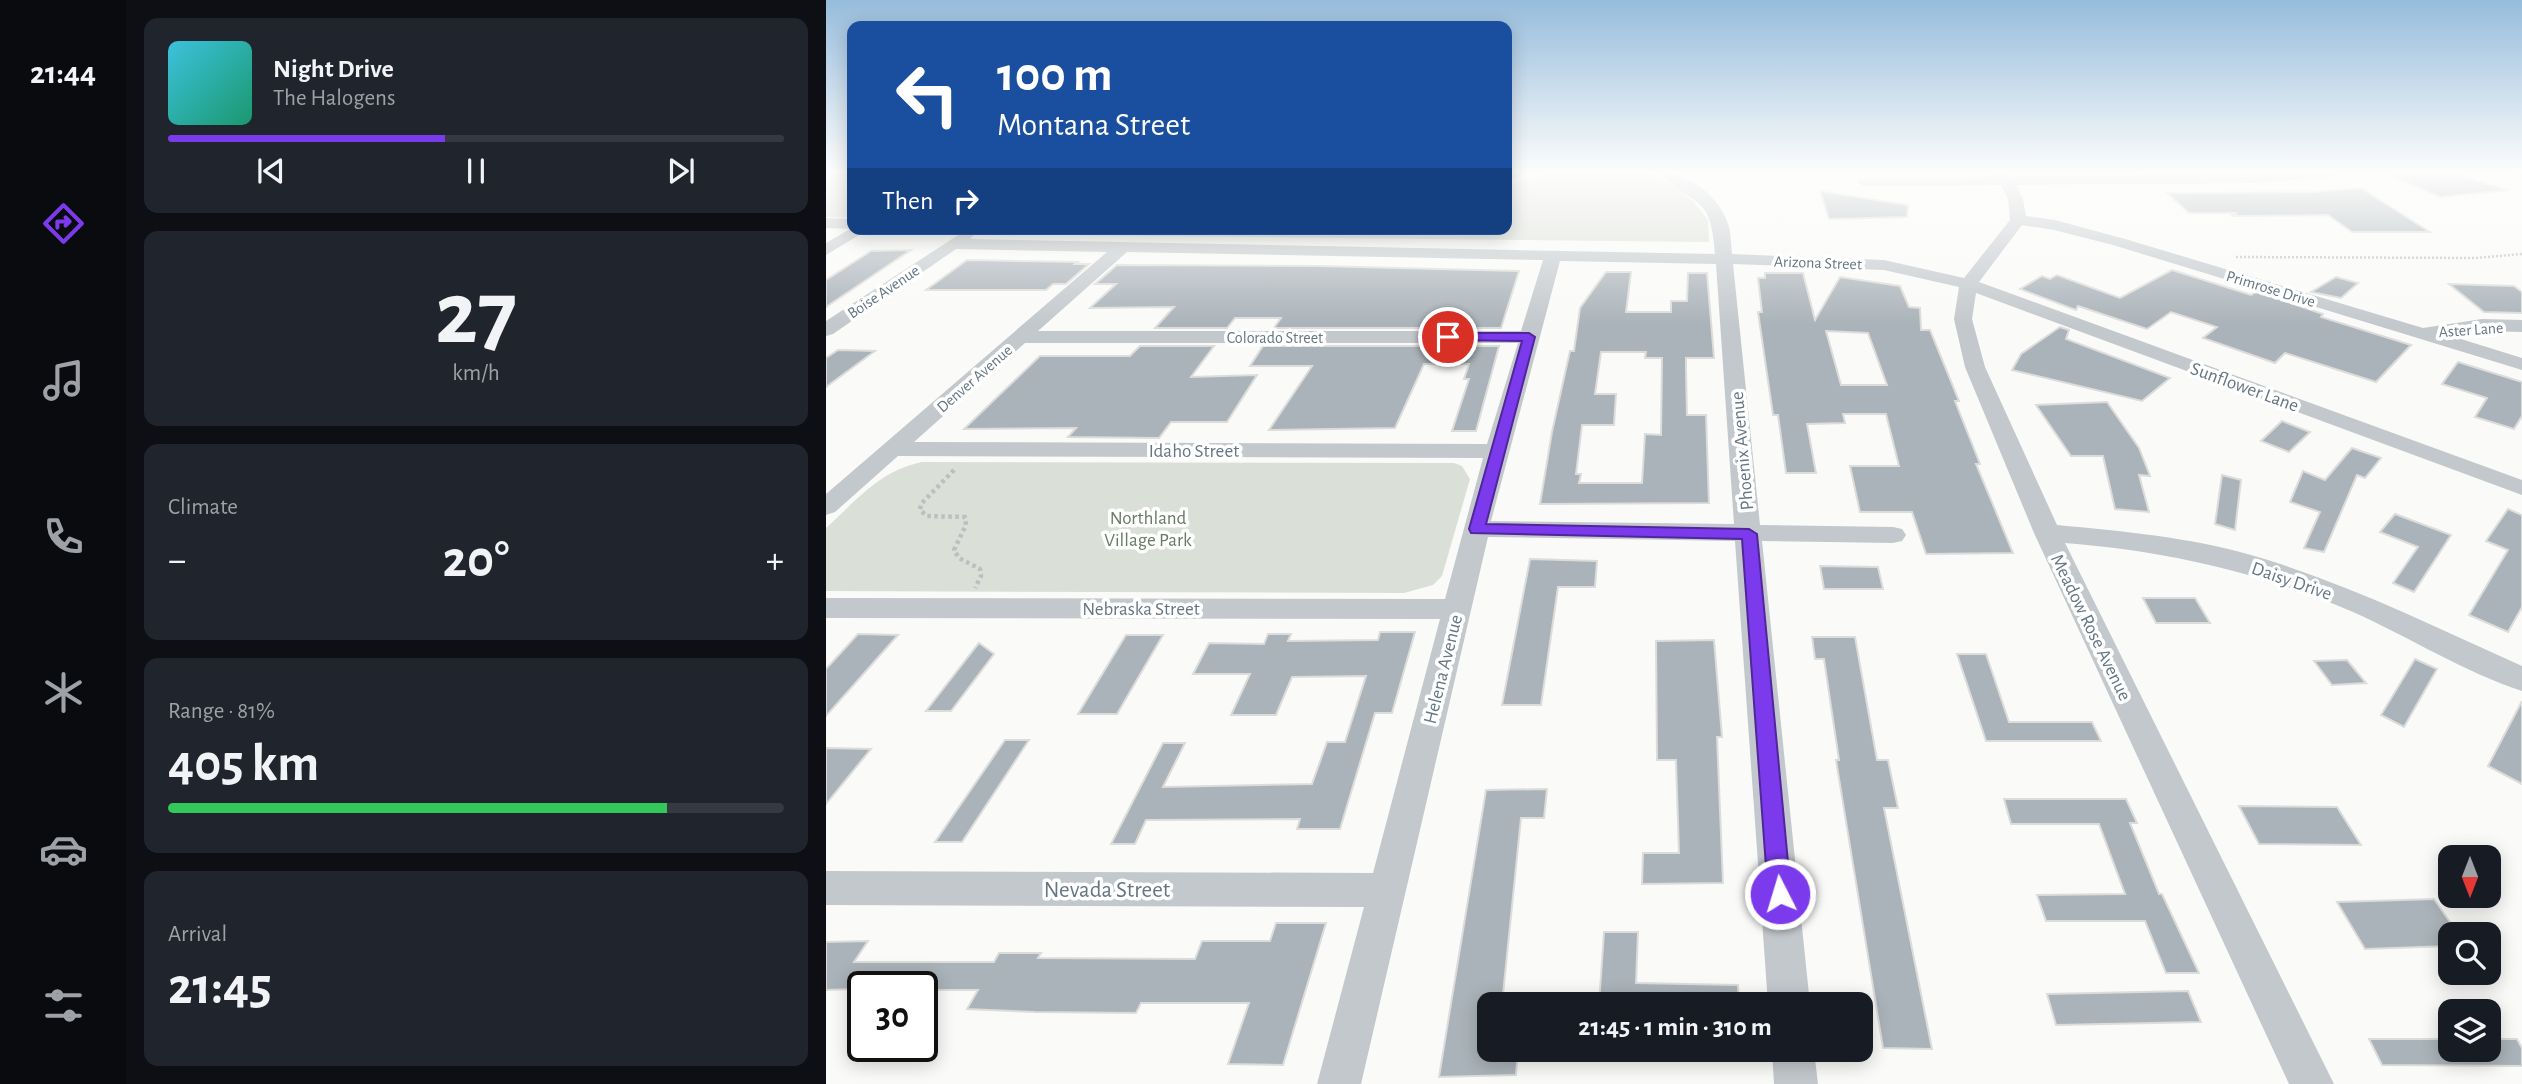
<!DOCTYPE html>
<html lang="en">
<head>
<meta charset="utf-8">
<style>
	body { margin:0; font-family:"Alegreya Sans",sans-serif; background:#20242c; color:#f1f3f6; height:100vh; display:flex; flex-direction:column; font-size:26px; white-space:nowrap }
	* { box-sizing:border-box; margin:0 }
	p { font-size:23px; color:#9ea1a6 }
	.icon { flex:none; width:38px; height:38px; fill:none; stroke:currentColor; stroke-width:2; stroke-linecap:round; stroke-linejoin:round }
	.map { position:relative; flex:1; overflow:hidden }
	.side { display:flex; flex-direction:column; gap:18px; padding:18px; background:#0d0f14; width:700px }
	.side>* { flex:none }
	.banner { position:absolute; left:21px; top:21px; width:665px; height:214px; border-radius:14px; box-shadow:0 4px 18px #0003; background:#1a4fa0; color:#fff; overflow:hidden }
	.needle { width:46px; rotate:180deg }
	.tools { position:absolute; left:1612px; top:845px; display:grid; gap:14px }
	.tools a { display:grid; place-items:center; width:63px; height:63px; border-radius:14px; background:#171b24; box-shadow:0 4px 18px #0003; font-size:35px }
	.speed { position:absolute; left:21px; top:971px; display:flex; gap:14px; font-size:35px; font-weight:700; text-align:center }
	.speed>* { display:grid; place-content:center; width:91px; height:91px; border-radius:50%; background:#171b24; box-shadow:0 4px 18px #0003; line-height:1 }
	.speed .limit { border:4px solid #111; border-radius:10px; background:#fff; color:#111 }
	.pin { position:absolute; display:grid; place-items:center; width:60px; height:60px; color:#fff; margin:-30px; border:4px solid #fff; border-radius:50%; box-shadow:0 2px 7px #0007 }
	.me { position:absolute; width:77px; margin:-38px; rotate:355deg; stroke-linejoin:round; filter:drop-shadow(0 0 5px #0008) }
	.turn { display:flex; align-items:center; gap:24px; height:147px; padding:0 35px; font-size:32px }
	.turn .icon { width:91px; height:91px; stroke-width:2.5 }
	.turn b { display:block; font-size:49px; line-height:60px }
	.then { display:flex; align-items:center; height:66px; padding:0 35px; background:#0003; gap:14px; font-size:26px }
	.big { font-size:52px; font-weight:600; line-height:1.1 }
	.side .tile { flex:1; display:flex; flex-direction:column; justify-content:center; gap:10px; min-width:0; padding:0 24px; border-radius:14px; background:#20242c }
	.side .dial { align-items:center; gap:0 }
	.dial b { font-size:91px; line-height:1 }
	.song { display:flex; align-items:center; gap:21px }
	.cover { width:84px; height:84px; border-radius:10px; background:linear-gradient(135deg,hsl(190 70% 55%),hsl(160 70% 35%)) }
	.played { height:7px; border-radius:4px; background:linear-gradient(90deg,#7c3aed 45%,#363941 45%) }
	.keys { display:flex; justify-content:space-around; direction:ltr }
	.heat { display:flex; justify-content:space-between; align-items:center; font-size:38px; direction:ltr }
	.charge { height:10px; border-radius:5px; background:linear-gradient(90deg,#34c759 81%,#363941 0) }
	.trip { position:absolute; left:651px; top:992px; width:396px; height:70px; border-radius:14px; background:#171b24; box-shadow:0 4px 18px #0003; font-weight:600; line-height:70px; text-align:center }
	main { display:flex; flex:1; min-height:0 }
	.menu { display:flex; flex-direction:column; width:126px; justify-content:space-around; align-items:center; background:#090b0e; color:#9ea1a6 }
	.menu .icon { width:49px; height:49px }
	.menu .active { color:#7c3aed }
	.menu b { font-size:32px; color:#f1f3f6 }
	.map>svg:first-child { display:block }
	.green { fill:#dadfd7 }
	.lines { fill:none; stroke-linecap:round; stroke-linejoin:round }
	.stream { stroke:#bbc7cb; stroke-width:4.5 }
	.building { fill:#aab3b9; stroke:#dcdcda; stroke-width:2; fill-rule:evenodd }
	.path-far1 { stroke:#bbbfc2; stroke-width:2.5; stroke-dasharray:2 2; stroke-linecap:butt }
	.path { stroke:#bbbfc2; stroke-width:4.5; stroke-dasharray:3.5 3.5; stroke-linecap:butt }
	.minor { fill:#c3c8cc; fill-rule:evenodd }
	.route { fill:#7c3aed; stroke:#51269a; stroke-width:2 }
	.labels { text-anchor:middle; stroke-width:7; stroke-linejoin:round; paint-order:stroke }
	.far-street-label { font-size:16px; fill:#657683; stroke:#fff }
	.street-label { font-size:19px; fill:#657683; stroke:#fff }
	.park-label { font-size:19px; fill:#687a64; stroke:#fff }
	.near-street-label { font-size:23px; fill:#657683; stroke:#fff }
</style>
</head>
<body>
<main>
<nav class="menu">
<b>21:44</b>
<svg class="icon active" aria-label="directions" viewBox="0 0 24 24"><path d="M12 3l9 9-9 9-9-9zM9 14v-3h6M13 9l2 2-2 2"/></svg>
<svg class="icon" aria-label="music" viewBox="0 0 24 24"><path d="M9 18V5l10-2v13"/><circle cx="6" cy="18" r="3"/><circle cx="16" cy="16" r="3"/></svg>
<svg class="icon" aria-label="phone" viewBox="0 0 24 24"><path d="M5 4h4l2 5-3 2q2 4 5 5l2-3 5 2v4C11 20 4 13 5 4z"/></svg>
<svg class="icon" aria-label="climate" viewBox="0 0 24 24"><path d="M12 3v18M4 7l16 10M4 17L20 7"/></svg>
<svg class="icon" aria-label="car" viewBox="0 0 24 24"><path d="M5 17H2v-5l4-1 3-4h7l3 4 3 1v5h-3M9 17h6M6 11h13"/><circle cx="7" cy="17" r="2"/><circle cx="17" cy="17" r="2"/></svg>
<svg class="icon" aria-label="filters" viewBox="0 0 24 24"><path d="M4 7h16M4 17h16"/><circle cx="9" cy="7" r="2"/><circle cx="15" cy="17" r="2"/></svg>
</nav>
<section class="side">
<div class="tile">
<div class="song"><i class="cover"></i><div><b>Night Drive</b><p>The Halogens</p></div></div>
<div class="played"></div>
<div class="keys"><svg class="icon" aria-label="previous" viewBox="0 0 24 24"><path d="M18 5L8 12l10 7zM5 5v14"/></svg><svg class="icon" aria-label="pause" viewBox="0 0 24 24"><path d="M8 5v14M16 5v14"/></svg><svg class="icon" aria-label="next" viewBox="0 0 24 24"><path d="M6 5l10 7-10 7zM19 5v14"/></svg></div>
</div>
<div class="tile dial"><b>27</b><p>km/h</p></div>
<div class="tile"><p>Climate</p>
<div class="heat"><a>−</a><b class="big">20°</b><a>+</a></div>
</div>
<div class="tile"><p>Range · 81%</p><b class="big">405 km</b><div class="charge"></div></div>
<div class="tile"><p>Arrival</p><b class="big">21:45</b></div>
</section>
<div class="map">
<svg width="1696" height="1084" viewBox="0 0 1696 1084">
	<rect width="100%" height="100%" fill="#fafaf8"/>
	<!-- green -->
	<g class="green">
		<rect x="0" y="173" width="26" height="44"/>
		<polygon points="724,173 821,173 845,184 867,201 882,220 883,242 252,235 388,229 681,229 681,185"/>
		<path d="M 96,462 L 628,463 L 636,466 L 644,479 L 616,576 L 607,585 L 578,593 L 0,591 L 0,528 C 31,500 53,471 96,462 Z"/>
	</g>
	<g class="lines">
		<!-- stream -->
		<polyline class="stream" points="1689,173 1696,175"/>
	</g>
	<!-- building -->
	<g class="building">
		<polygon points="1559,173 1627,173 1682,190 1614,197"/>
		<polygon points="1535,188 1604,232 1526,232 1502,215 1405,216 1411,213 1363,213 1341,193 1486,192"/>
		<polygon points="994,191 1082,205 1081,217 1003,219"/>
		<polygon points="85,250 55,270 0,307 0,280 45,251"/>
		<polygon points="141,260 252,262 249,264 263,264 240,284 227,284 220,290 100,290"/>
		<polygon points="291,265 493,266 693,271 675,328 448,328 455,318 409,318 401,328 329,328 348,307 264,308 290,284 269,284"/>
		<polygon points="1346,270 1425,295 1430,292 1447,297 1497,314 1495,317 1585,345 1550,382 1459,353 1449,363 1377,338 1391,327 1345,312 1321,329 1252,306 1250,310 1194,289 1216,276 1224,279 1231,275 1294,298"/>
		<path d="M 780,272 L 805,272 L 800,312 L 845,312 L 845,301 L 861,301 L 862,273 L 881,273 L 888,358 L 860,358 L 860,370 L 861,415 L 880,415 L 883,503 L 714,504 L 726,432 L 744,351 L 748,351 L 754,308 ZM 775,352 L 820,352 L 819,358 L 836,358 L 835,435 L 819,434 L 816,483 L 753,483 L 755,474 L 750,474 L 756,425 L 788,425 L 790,394 L 769,394 Z"/>
		<path d="M 939,273 L 977,273 L 989,320 L 1014,277 L 1074,286 L 1083,307 L 1094,308 L 1095,330 L 1104,330 L 1133,401 L 1129,401 L 1154,464 L 1150,464 L 1187,553 L 1100,554 L 1086,512 L 1034,512 L 1024,466 L 1073,466 L 1060,414 L 1017,414 L 1019,423 L 981,424 L 990,473 L 960,473 L 952,415 L 947,415 L 932,312 L 936,312 L 932,278 L 939,278 ZM 1000,331 L 1042,333 L 1061,385 L 1015,385 Z"/>
		<polygon points="1510,277 1532,283 1515,298 1485,292"/>
		<polygon points="1623,284 1688,286 1696,292 1696,313 1658,312"/>
		<polygon points="1234,327 1243,330 1240,339 1344,378 1316,401 1186,370 1195,354"/>
		<polygon points="314,346 388,346 365,377 431,375 401,422 345,422 333,438 242,437 250,428 138,429 214,356 304,356"/>
		<polygon points="437,346 673,346 650,431 626,431 643,379 638,379 643,364 598,364 569,428 443,430 486,366 424,366"/>
		<polygon points="12,350 49,351 0,387 0,358"/>
		<polygon points="1632,362 1696,382 1696,416 1688,429 1649,417 1661,398 1616,384"/>
		<polygon points="1281,402 1313,448 1324,476 1313,475 1323,512 1289,509 1277,456 1245,456 1210,405"/>
		<polygon points="1456,421 1484,432 1463,452 1435,441"/>
		<polygon points="1526,448 1555,458 1539,478 1531,475 1498,552 1478,548 1494,512 1464,502 1477,471 1499,480"/>
		<polygon points="1396,475 1415,480 1409,530 1389,524"/>
		<polygon points="1682,509 1696,515 1696,607 1682,632 1643,615 1682,550 1660,541"/>
		<polygon points="1569,514 1625,535 1588,592 1567,583 1592,547 1554,532"/>
		<polygon points="704,559 771,561 769,587 732,587 715,705 676,705"/>
		<polygon points="994,566 1052,567 1057,589 998,589"/>
		<polygon points="1317,598 1369,598 1384,623 1330,623"/>
		<polygon points="554,632 589,632 566,713 549,713 514,829 471,829 474,819 320,820 309,844 285,844 337,743 359,743 337,787 486,784 501,742 519,742 540,676 466,677 450,715 405,715 424,674 367,674 383,643 438,644 442,634 465,634 462,641 552,640"/>
		<polygon points="32,634 72,635 0,716 0,669"/>
		<polygon points="300,635 337,635 291,714 252,714"/>
		<polygon points="986,637 1029,637 1051,760 1062,760 1072,808 1058,808 1106,1049 1057,1048 1010,760 1013,760 998,659 989,659"/>
		<polygon points="888,640 896,737 891,737 897,883 816,884 817,853 853,853 850,760 831,760 830,641"/>
		<polygon points="153,643 168,654 125,711 100,711"/>
		<polygon points="1131,654 1160,654 1183,722 1266,722 1275,741 1160,741"/>
		<polygon points="1589,659 1611,669 1578,727 1555,715"/>
		<polygon points="1521,660 1540,683 1506,685 1488,661"/>
		<polygon points="1696,701 1696,784 1662,766"/>
		<polygon points="179,740 203,740 136,842 109,842"/>
		<polygon points="0,748 45,749 0,804"/>
		<polygon points="721,789 718,818 695,818 676,1004 663,1004 663,1050 692,1050 690,1075 613,1077 660,790"/>
		<polygon points="1178,799 1300,799 1311,823 1304,823 1333,894 1336,894 1373,973 1340,973 1319,921 1220,921 1211,895 1299,894 1273,824 1185,824"/>
		<polygon points="1413,806 1511,807 1535,845 1433,844"/>
		<polygon points="1608,899 1624,922 1624,946 1539,949 1511,902"/>
		<polygon points="450,923 500,923 457,1065 402,1064 423,1003 315,1003 310,1013 209,1012 141,1009 152,990 96,990 96,987 0,990 0,942 42,941 28,962 168,962 173,953 215,953 212,958 369,959 376,941 444,941"/>
		<polygon points="778,932 812,932 810,983 912,985 913,1004 773,1004"/>
		<polygon points="1362,991 1375,1022 1230,1025 1221,994"/>
		<polygon points="1543,1039 1624,1039 1624,1050 1662,1050 1662,1039 1691,1039 1696,1048 1696,1066 1556,1065"/>
	</g>
	<g class="lines">
		<!-- path-far1 -->
		<polyline class="path-far1" points="1410,257 1649,258 1696,254"/>
		<!-- path -->
		<polyline class="path" points="128,470 95,504 94,510 101,516 139,517 140,525 128,550 133,558 154,569 155,576 149,588"/>
		<!-- minor -->
		<g class="minor">
			<polygon points="681,173 702,173 681,181"/>
			<path d="M 834,173 C 863,173 895,197 903,227 C 905,235 905,245 906,254 L 1058,260 L 1138,278 L 1184,220 L 1182,199 L 1175,185 L 1038,186 L 1031,182 L 1033,179 L 1164,177 L 1161,173 L 1178,173 L 1182,177 L 1515,173 L 1508,177 L 1427,183 L 1190,185 L 1197,199 L 1200,216 L 1229,220 L 1299,239 L 1597,328 L 1656,319 L 1696,320 L 1696,332 L 1656,331 L 1622,335 L 1696,358 L 1696,370 L 1287,245 L 1228,230 L 1196,225 L 1153,282 L 1696,480 L 1696,495 L 1150,293 L 1146,319 L 1159,367 L 1231,525 C 1296,531 1362,537 1425,555 C 1519,582 1607,626 1696,666 L 1696,691 C 1638,672 1583,637 1527,612 C 1433,572 1340,551 1239,543 L 1508,1084 L 1463,1084 L 1208,533 L 1139,367 L 1128,319 L 1133,287 L 1058,270 L 907,264 L 934,525 L 1067,527 L 1076,529 L 1080,535 L 1076,541 L 1067,543 L 936,541 L 984,1004 L 942,1004 L 909,541 L 662,537 L 535,1084 L 491,1084 L 538,907 L 0,905 L 0,871 L 547,873 L 614,619 L 0,618 L 0,598 L 619,599 L 657,458 L 72,456 L 9,512 L 0,515 L 0,494 L 281,252 L 130,249 L 7,334 L 0,336 L 0,321 L 140,230 L 148,235 L 144,239 L 889,254 C 885,192 869,209 834,173 ZM 301,252 L 717,260 L 695,331 L 212,331 ZM 734,261 L 890,264 L 908,524 L 665,521 ZM 199,343 L 692,343 L 661,444 L 88,442 Z"/>
			<polygon points="0,218 26,219 26,229 43,229 0,255 0,243 24,229 0,228"/>
			<polygon points="946,1050 988,1050 992,1084 948,1084"/>
		</g>
	</g>
	<!-- sky -->
	<linearGradient id="sky" x2="0" y2="1"><stop stop-color="#96bcdc"/><stop offset="0.53" stop-color="#fdfdfc"/><stop offset="1" stop-color="#fdfdfc" stop-opacity="0"/></linearGradient>
	<rect width="1696" height="325" fill="url(#sky)"/>
	<!-- route -->
	<polygon class="route" points="622,333 703,333 709,337 660,524 923,529 931,534 965,894 962,901 954,904 946,901 942,894 916,539 645,533 643,529 696,341 618,340 616,337"/>
	<g class="labels">
		<!-- far-street labels -->
		<g class="far-street-label">
			<text transform="translate(992 262) rotate(2)" y="6">Arizona Street</text>
			<text transform="translate(1445 288) rotate(17)" y="6">Primrose Drive</text>
			<text transform="translate(57 291) rotate(-34)" y="6">Boise Avenue</text>
			<text transform="translate(1645 329) rotate(-4)" y="6">Aster Lane</text>
			<text x="449" y="343">Colorado Street</text>
			<text transform="translate(148 378) rotate(-41)" y="6">Denver Avenue</text>
		</g>
		<!-- street labels -->
		<g class="street-label">
			<text transform="translate(1419 386) rotate(20)" y="7">Sunflower Lane</text>
			<text x="368" y="457">Idaho Street</text>
			<text transform="translate(915 451) rotate(-95)" y="7">Phoenix Avenue</text>
			<text transform="translate(1466 580) rotate(19)" y="7">Daisy Drive</text>
			<text x="315" y="615">Nebraska Street</text>
			<text transform="translate(1266 627) rotate(64)" y="7">Meadow Rose Avenue</text>
			<text transform="translate(616 669) rotate(-76)" y="7">Helena Avenue</text>
		</g>
		<!-- park labels -->
		<g class="park-label">
			<text x="322" y="524">Northland<tspan x="322" dy="22">Village Park</tspan></text>
		</g>
		<!-- near-street labels -->
		<g class="near-street-label">
			<text x="281" y="897">Nevada Street</text>
		</g>
	</g>
</svg>
<div class="tools">
<a><svg class="needle" viewBox="-14 -14 28 28"><path d="M0-13l5 13h-10z" fill="#e53935"/><path d="M0 13l5-13h-10z" fill="#9ea1a6"/></svg></a>
<a><svg class="icon" aria-label="search" viewBox="0 0 24 24"><circle cx="10" cy="10" r="6"/><path d="M15 15l6 6"/></svg></a>
<a><svg class="icon" aria-label="layers" viewBox="0 0 24 24"><path d="M12 4l9 5-9 5-9-5zM3 14l9 5 9-5"/></svg></a>
</div>
<div class="speed"><div class="limit">30</div></div>
<div class="pin" style="left:622px;top:337px;background:#d93025"><svg class="icon" aria-label="arrive" viewBox="0 0 24 24"><path d="M6 21V4h12l-3 4 3 4H6"/></svg></div>
<svg class="me" style="left:954px;top:894px" viewBox="-20 -20 40 40"><circle r="17" fill="#7c3aed" stroke="#fff" stroke-width="3"/><path d="M0-11L8 9 0 5-8 9z" fill="#fff"/></svg>
<div class="trip">21:45 · 1 min · 310 m</div>
<div class="banner">
<div class="turn"><svg class="icon" aria-label="left" viewBox="0 0 24 24"><path d="M17 20v-9H6M10 6l-5 5 5 5"/></svg><div><b>100 m</b>Montana Street</div></div>
<div class="then">Then<svg class="icon" aria-label="right" viewBox="0 0 24 24"><path d="M7 20v-9h11M14 6l5 5-5 5"/></svg></div>
</div>
</div>
</main>
</body>
</html>
